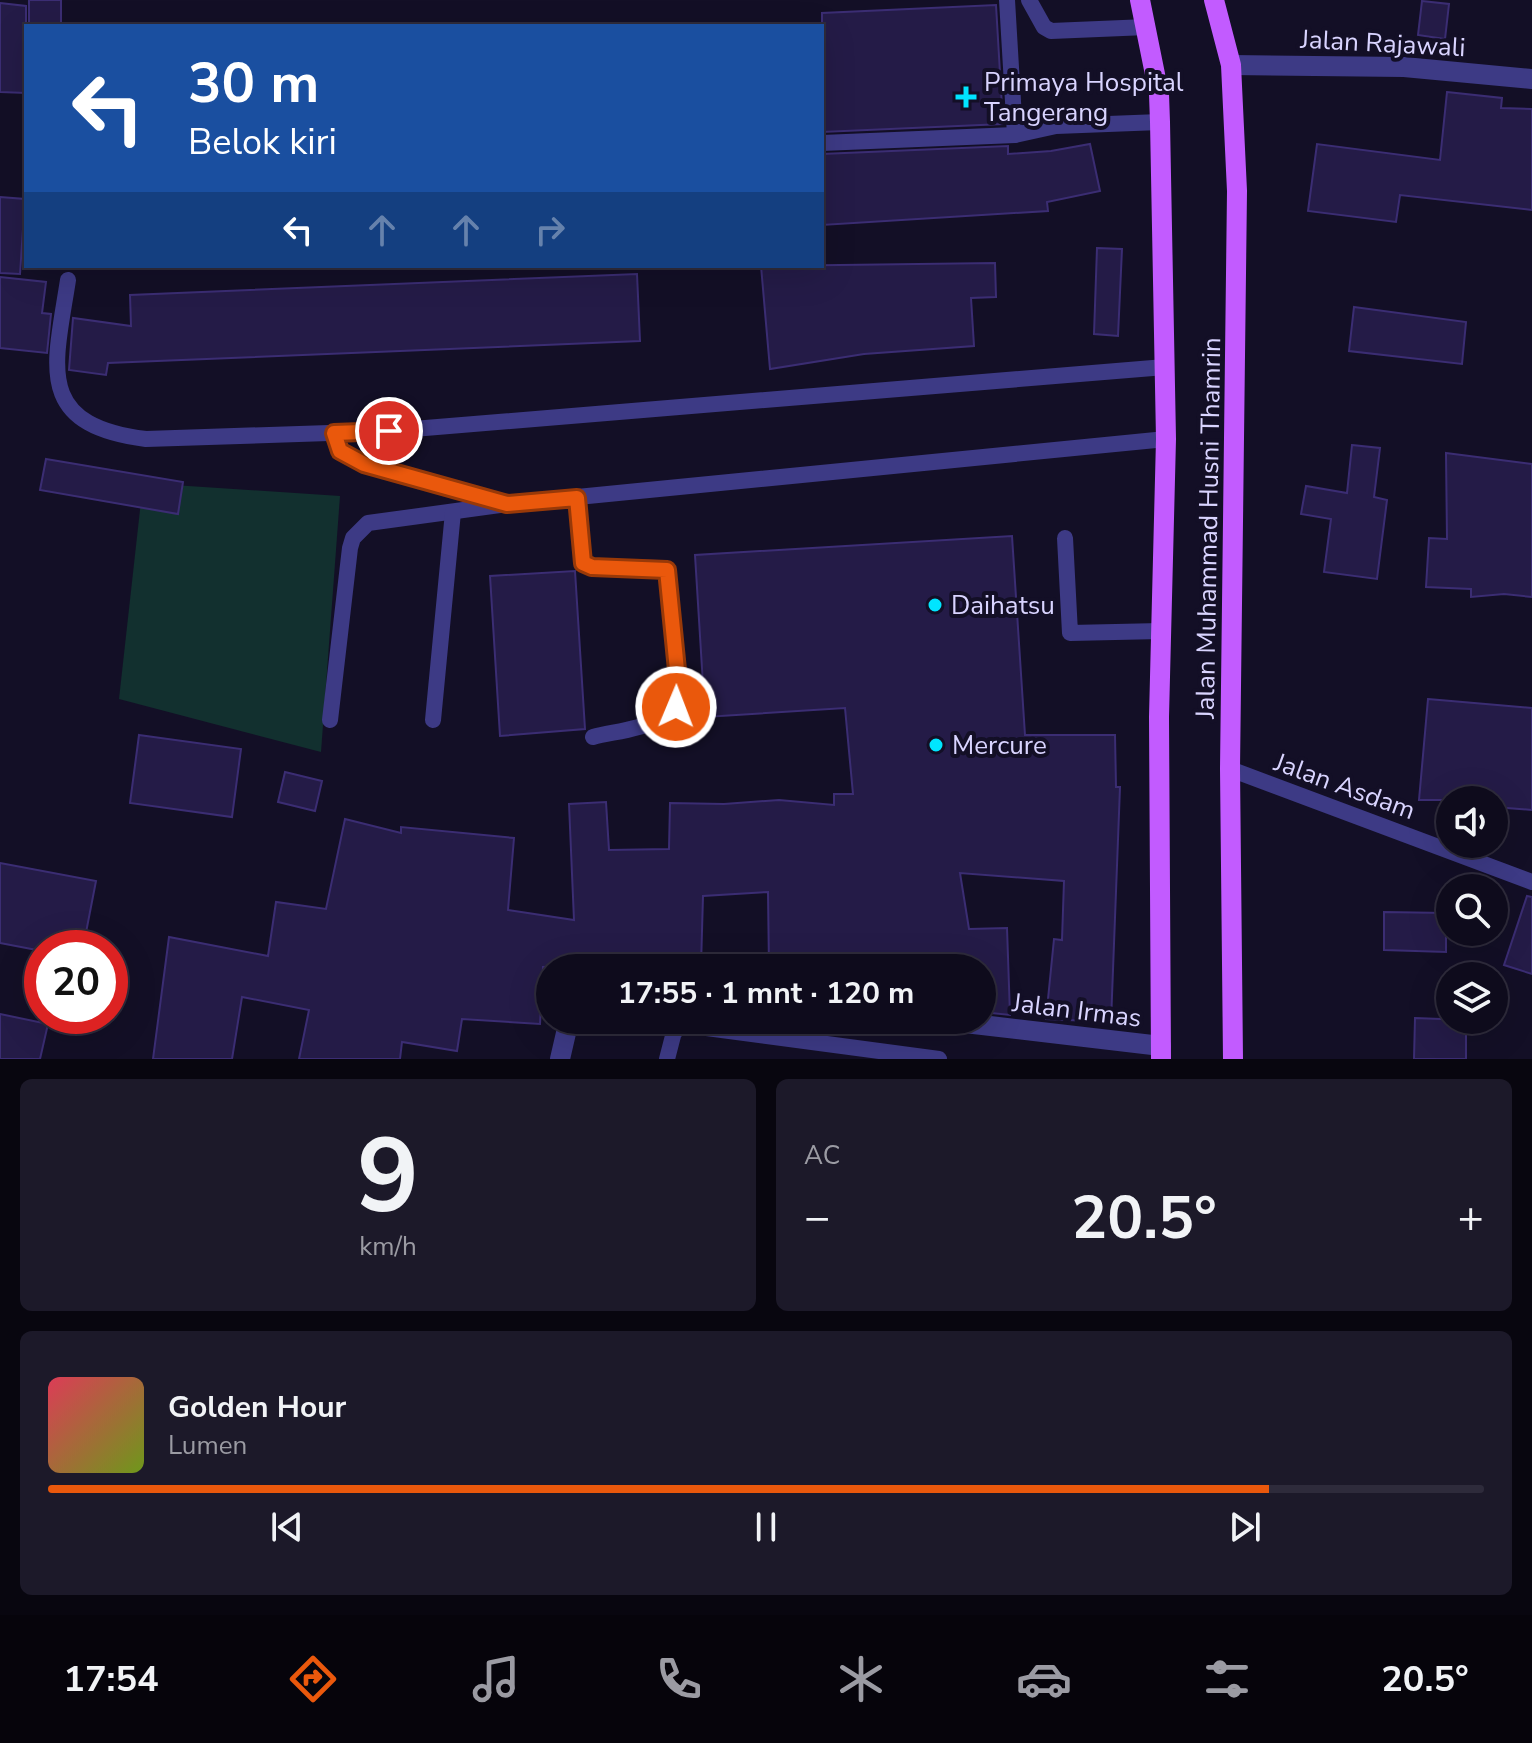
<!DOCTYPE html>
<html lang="id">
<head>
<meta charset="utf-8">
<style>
	body { margin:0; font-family:"Nunito Sans",sans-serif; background:#1c1929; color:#f1f3f6; height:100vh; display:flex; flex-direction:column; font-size:30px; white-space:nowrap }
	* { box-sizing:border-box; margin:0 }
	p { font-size:26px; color:#9b9ba3 }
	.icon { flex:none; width:44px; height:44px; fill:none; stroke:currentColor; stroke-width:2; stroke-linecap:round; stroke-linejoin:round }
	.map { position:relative; height:1059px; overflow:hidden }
	.side { display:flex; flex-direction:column; gap:20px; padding:20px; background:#08060f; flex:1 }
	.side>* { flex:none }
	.hud { position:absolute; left:24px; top:24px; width:800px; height:244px; border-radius:0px; box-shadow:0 8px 32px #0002,0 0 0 2px #2e2b3b; background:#1a4fa0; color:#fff; overflow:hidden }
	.controls { position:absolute; left:1436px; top:786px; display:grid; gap:16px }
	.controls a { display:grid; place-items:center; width:72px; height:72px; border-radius:50%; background:#0e0b1c; box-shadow:0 8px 32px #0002,0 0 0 2px #2e2b3b; font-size:40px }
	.speed { position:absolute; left:24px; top:930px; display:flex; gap:16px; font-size:40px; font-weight:700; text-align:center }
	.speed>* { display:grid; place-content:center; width:104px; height:104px; border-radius:50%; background:#0e0b1c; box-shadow:0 8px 32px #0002,0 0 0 2px #2e2b3b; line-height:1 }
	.speed .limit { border:12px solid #d22; background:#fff; color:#111 }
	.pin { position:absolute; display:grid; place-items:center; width:68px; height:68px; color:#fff; margin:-34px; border:4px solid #fff; border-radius:50%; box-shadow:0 2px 8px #0007 }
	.me { position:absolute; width:88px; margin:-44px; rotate:1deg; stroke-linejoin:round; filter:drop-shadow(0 0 6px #0008) }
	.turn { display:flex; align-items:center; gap:28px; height:168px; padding:0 32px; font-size:36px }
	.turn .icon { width:104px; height:104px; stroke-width:2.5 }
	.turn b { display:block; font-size:56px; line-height:68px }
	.lanes { display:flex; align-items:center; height:76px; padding:0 32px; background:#0003; justify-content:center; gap:40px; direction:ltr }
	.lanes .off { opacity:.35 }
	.big { font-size:60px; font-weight:700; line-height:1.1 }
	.side .tile { flex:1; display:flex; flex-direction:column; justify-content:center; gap:12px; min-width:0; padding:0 28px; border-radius:12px; background:#1c1929 }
	.side .dial { align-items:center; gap:0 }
	.dial b { font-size:104px; line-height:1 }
	.song { display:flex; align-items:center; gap:24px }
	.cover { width:96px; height:96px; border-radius:12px; background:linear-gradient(135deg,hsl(350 70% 55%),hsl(80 70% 35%)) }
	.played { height:8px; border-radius:4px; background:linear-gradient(90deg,#ea580c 85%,#2e2b3b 85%) }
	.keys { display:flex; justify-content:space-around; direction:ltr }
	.heat { display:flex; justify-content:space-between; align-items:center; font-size:44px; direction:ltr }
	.side .tiles { flex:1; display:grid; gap:20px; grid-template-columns:1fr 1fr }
	.tile:last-child { grid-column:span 2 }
	.trip { position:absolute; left:536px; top:954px; width:460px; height:80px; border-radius:40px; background:#0e0b1c; box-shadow:0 8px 32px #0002,0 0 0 2px #2e2b3b; font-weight:700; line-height:80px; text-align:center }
	.tab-bar { display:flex; height:128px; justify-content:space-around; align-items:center; background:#06040b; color:#9b9ba3 }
	.tab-bar .icon { width:56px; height:56px }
	.tab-bar .active { color:#ea580c }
	.tab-bar b { font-size:36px; color:#f1f3f6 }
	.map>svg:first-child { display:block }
	.green { fill:#12302f }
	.building { fill:#241b47; stroke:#3b2d73; stroke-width:2 }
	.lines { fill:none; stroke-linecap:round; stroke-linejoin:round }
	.lane { stroke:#3d3a85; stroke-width:16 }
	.street { stroke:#3d3a85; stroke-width:20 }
	.primary { stroke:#c25bff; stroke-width:20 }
	.route-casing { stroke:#983908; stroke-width:20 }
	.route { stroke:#ea580c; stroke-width:14 }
	.poi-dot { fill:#00e5ff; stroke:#130f26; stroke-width:3 }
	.labels { text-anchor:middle; stroke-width:8; stroke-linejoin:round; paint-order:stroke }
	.street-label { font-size:26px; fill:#d9d4ff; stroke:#130f26 }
	.poi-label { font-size:26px; fill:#d9d4ff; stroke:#130f26; text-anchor:start }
</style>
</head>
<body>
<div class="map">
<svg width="1532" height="1059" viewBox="0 0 1532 1059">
	<rect width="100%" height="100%" fill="#130f26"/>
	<!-- green -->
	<polygon class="green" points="143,483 340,496 321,752 119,699"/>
	<!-- building -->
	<g class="building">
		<rect x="29" y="0" width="32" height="26"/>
		<polygon points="1422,1 1449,4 1445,39 1418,35"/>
		<polygon points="0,3 26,6 26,93 0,92"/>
		<polygon points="996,5 1003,124 822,132 822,13"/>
		<polygon points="1447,92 1502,98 1501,108 1532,109 1532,210 1400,195 1396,222 1308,211 1317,144 1440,160"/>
		<polygon points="1090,144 1100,191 1047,202 1048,211 822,225 822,154 1008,146 1008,154 1051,151"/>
		<polygon points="0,197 25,199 20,274 0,273"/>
		<polygon points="1097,248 1122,249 1118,336 1094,334"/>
		<polygon points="995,263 996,297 971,298 974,346 864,354 770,369 761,266"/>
		<polygon points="637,274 640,341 108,363 106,375 69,370 73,318 131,326 130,295"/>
		<polygon points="0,277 46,282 42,313 51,314 47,353 0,348"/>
		<polygon points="1354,307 1466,322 1462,364 1349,351"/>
		<polygon points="1352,445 1380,448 1374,497 1387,500 1377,579 1324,572 1331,519 1301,514 1306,486 1347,493"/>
		<polygon points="1446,453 1532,464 1532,597 1504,594 1471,597 1471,589 1426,587 1429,538 1447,539"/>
		<polygon points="46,459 183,482 178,514 40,490"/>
		<polygon points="1012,536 1025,735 1115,735 1116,787 1120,787 1111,1022 1046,1019 1054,939 1062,940 1064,881 960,873 969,929 1007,928 1010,1015 982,1012 982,968 769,968 768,892 703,896 701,966 665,965 665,961 543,967 540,1024 462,1019 457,1051 402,1042 400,1059 299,1059 309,1010 242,997 232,1059 153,1059 169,937 268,956 276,902 326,909 345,819 401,833 401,827 514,838 508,910 574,920 569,804 606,802 609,850 669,849 670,803 724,804 779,800 834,805 834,794 853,794 845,708 705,717 695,555"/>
		<polygon points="575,571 585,729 500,736 490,576"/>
		<polygon points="1428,699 1532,708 1532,810 1494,807 1494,800 1419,800"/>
		<polygon points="139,735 241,749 232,817 130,803"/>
		<polygon points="285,772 322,781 315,811 278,802"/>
		<polygon points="0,863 96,881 83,948 42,948 42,951 0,943"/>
		<polygon points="1527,896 1532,897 1532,974 1504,965"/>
		<polygon points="1384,912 1446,913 1446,952 1384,950"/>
		<polygon points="0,1014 48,1024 40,1059 0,1059"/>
		<polygon points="1415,1018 1466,1020 1466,1059 1414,1059"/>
	</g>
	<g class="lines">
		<!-- lane -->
		<g class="lane">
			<polyline points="1007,0 1015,135"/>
			<polyline points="1029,0 1044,27 1051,31 1147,27"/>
			<polyline points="822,143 1015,135 1056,126 1160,122"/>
			<path d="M 68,280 C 55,365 33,425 146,439 L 389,431 L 1165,367"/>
			<polyline points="334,433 340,451 364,464 499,501"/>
			<path d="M 577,498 L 583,563 L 592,567 L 660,568 L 668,572 L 679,690 C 677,728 623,729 593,737"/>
			<polyline points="1065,538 1070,633 1161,631"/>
			<polyline points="330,720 350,548 353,538 368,523 507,504 1166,439"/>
			<polyline points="433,720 453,512"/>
			<polyline points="1230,769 1532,882"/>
			<polyline points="667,1059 674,1032 684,1025 939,1059"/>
		</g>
		<!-- street -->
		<g class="street">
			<polyline points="1231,65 1404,67 1532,79"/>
			<polyline points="939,1020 1161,1046"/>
			<polyline points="560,1059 569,1020"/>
		</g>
		<!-- primary -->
		<g class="primary">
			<polyline points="1140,0 1159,94 1160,122 1166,439 1159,717 1161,1059"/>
			<polyline points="1214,0 1231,65 1237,191 1230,769 1233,1059"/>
		</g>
	</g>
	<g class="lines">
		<defs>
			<polyline id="route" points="389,431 334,433 340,451 364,464 507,504 577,498 583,563 592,567 667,570 679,690 676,707"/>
		</defs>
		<!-- route casing -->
		<use href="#route" class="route-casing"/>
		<!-- route -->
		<use href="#route" class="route"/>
	</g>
	<!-- markers -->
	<g class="poi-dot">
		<path d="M962 85h8v8h8v8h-8v8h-8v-8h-8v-8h8z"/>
		<circle cx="935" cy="605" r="8"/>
		<circle cx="936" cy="745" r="8"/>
	</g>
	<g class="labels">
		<!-- street labels -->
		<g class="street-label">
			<text transform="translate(1383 43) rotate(3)" y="9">Jalan Rajawali</text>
			<text transform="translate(1208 528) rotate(-89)" y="9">Jalan Muhammad Husni Thamrin</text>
			<text transform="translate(1345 786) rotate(20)" y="9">Jalan Asdam</text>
			<text transform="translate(1077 1010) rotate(7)" y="9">Jalan Irmas</text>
		</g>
		<!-- poi labels -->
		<g class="poi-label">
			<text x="984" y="91">Primaya Hospital<tspan x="984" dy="30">Tangerang</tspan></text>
			<text x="951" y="614">Daihatsu</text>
			<text x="952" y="754">Mercure</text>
		</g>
	</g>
</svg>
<div class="controls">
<a><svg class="icon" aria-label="sound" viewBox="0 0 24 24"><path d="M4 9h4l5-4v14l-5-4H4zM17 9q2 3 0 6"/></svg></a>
<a><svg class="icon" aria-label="search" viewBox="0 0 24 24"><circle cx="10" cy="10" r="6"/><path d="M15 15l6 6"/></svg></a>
<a><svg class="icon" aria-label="layers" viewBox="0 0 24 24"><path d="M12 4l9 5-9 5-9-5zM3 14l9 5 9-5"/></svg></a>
</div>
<div class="speed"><div class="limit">20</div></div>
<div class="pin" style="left:389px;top:431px;background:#d93025"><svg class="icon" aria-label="arrive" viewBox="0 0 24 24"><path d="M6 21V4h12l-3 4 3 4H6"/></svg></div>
<svg class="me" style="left:676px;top:707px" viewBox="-20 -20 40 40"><circle r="17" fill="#ea580c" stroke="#fff" stroke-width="3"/><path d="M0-11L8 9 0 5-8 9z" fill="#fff"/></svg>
<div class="trip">17:55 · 1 mnt · 120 m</div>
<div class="hud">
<div class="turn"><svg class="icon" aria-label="left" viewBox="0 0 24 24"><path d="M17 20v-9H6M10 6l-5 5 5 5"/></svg><div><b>30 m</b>Belok kiri</div></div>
<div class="lanes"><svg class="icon" aria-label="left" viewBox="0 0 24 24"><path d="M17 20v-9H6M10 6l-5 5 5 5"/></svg><svg class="icon off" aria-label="ahead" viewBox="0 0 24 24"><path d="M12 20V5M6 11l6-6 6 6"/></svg><svg class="icon off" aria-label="ahead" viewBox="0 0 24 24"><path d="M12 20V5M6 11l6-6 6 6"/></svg><svg class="icon off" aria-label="right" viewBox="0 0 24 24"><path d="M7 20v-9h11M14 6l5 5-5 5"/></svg></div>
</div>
</div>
<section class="side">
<div class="tiles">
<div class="tile dial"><b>9</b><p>km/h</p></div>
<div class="tile"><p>AC</p>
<div class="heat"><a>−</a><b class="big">20.5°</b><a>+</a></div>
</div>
<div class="tile">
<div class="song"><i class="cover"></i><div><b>Golden Hour</b><p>Lumen</p></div></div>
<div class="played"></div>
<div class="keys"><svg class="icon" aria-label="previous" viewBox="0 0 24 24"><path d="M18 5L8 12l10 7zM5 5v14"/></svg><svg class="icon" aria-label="pause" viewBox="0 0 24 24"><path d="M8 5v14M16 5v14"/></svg><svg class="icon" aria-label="next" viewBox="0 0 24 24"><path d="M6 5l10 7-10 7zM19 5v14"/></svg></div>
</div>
</div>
</section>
<nav class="tab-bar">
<b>17:54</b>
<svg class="icon active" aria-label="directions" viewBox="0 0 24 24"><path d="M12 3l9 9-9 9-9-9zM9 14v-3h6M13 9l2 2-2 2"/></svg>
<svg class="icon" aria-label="music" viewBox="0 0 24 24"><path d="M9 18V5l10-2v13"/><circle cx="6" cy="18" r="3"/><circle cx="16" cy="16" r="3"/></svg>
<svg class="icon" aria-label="phone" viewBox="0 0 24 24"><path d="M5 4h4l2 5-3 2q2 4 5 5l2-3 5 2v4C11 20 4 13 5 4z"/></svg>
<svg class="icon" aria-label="climate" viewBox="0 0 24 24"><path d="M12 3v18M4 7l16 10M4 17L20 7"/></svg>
<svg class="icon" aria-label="car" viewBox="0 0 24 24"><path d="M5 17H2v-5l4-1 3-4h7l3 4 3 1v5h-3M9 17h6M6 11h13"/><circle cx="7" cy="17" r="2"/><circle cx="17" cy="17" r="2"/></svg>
<svg class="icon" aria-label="filters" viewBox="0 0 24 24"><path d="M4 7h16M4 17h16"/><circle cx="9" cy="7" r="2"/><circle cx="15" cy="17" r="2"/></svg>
<b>20.5°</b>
</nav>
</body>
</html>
